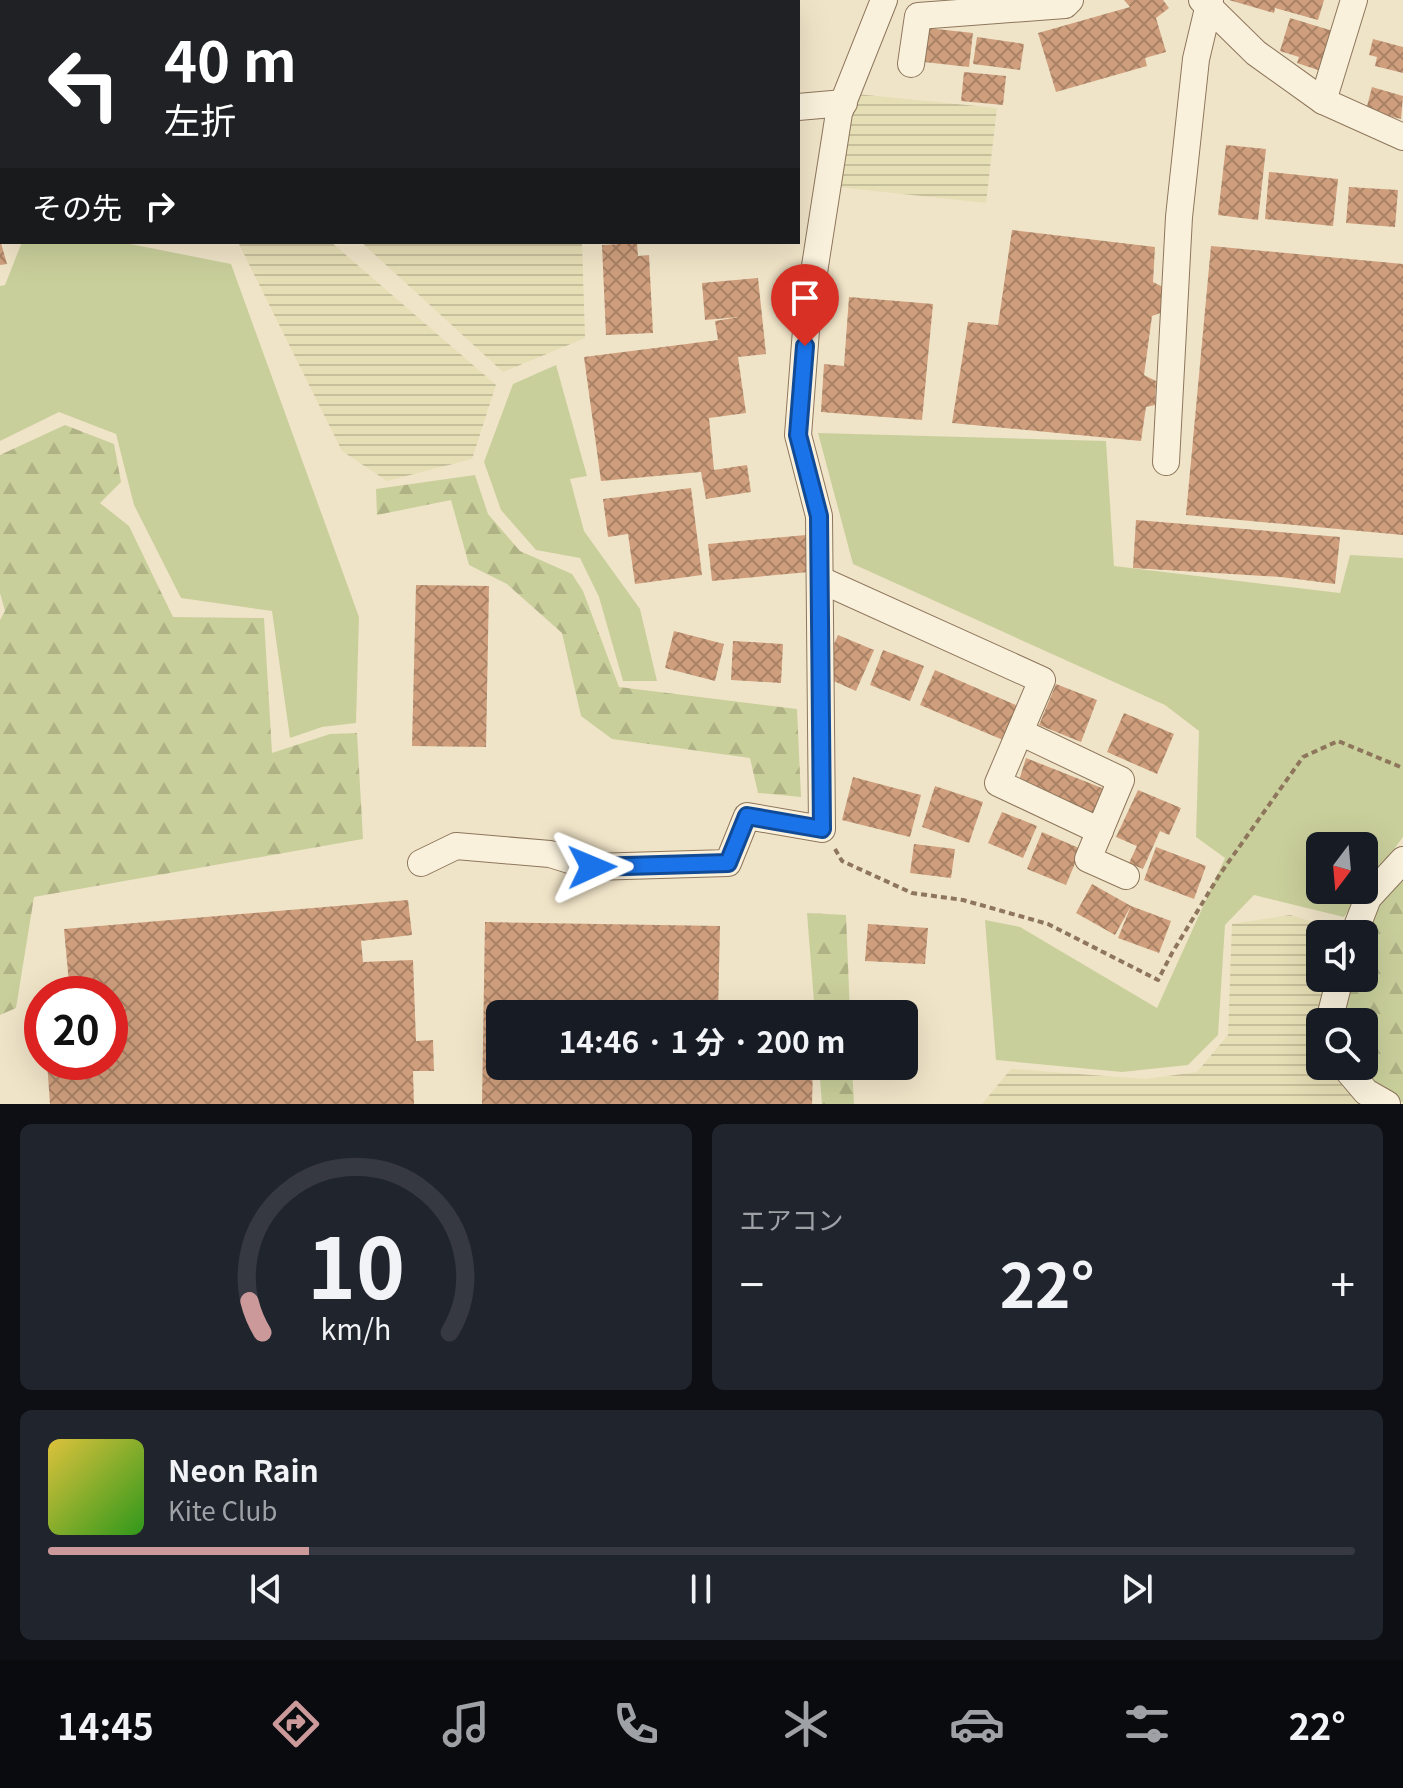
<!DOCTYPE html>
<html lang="ja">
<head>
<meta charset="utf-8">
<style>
	body { margin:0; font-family:Georgia,"Noto Sans JP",serif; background:#20242c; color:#f1f3f6; height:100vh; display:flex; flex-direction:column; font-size:30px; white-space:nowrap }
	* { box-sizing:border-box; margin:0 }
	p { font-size:26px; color:#9ea1a6 }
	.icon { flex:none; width:44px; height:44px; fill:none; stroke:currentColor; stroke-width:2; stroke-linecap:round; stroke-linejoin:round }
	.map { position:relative; height:1104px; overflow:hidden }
	.side { display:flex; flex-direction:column; gap:20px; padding:20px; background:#0d0f14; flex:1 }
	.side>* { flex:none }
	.top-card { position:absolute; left:0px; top:0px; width:800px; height:244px; box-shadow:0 8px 32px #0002; background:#202124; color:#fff; overflow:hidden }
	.needle { width:52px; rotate:196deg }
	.tools { position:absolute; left:1306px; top:832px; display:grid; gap:16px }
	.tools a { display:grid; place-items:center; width:72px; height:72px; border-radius:12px; background:#171b24; box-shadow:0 8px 32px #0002; font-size:40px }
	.speed { position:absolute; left:24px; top:976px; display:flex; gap:16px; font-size:40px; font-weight:700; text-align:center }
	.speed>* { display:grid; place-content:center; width:104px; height:104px; border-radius:50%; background:#171b24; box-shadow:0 8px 32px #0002; line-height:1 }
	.speed .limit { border:12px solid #d22; background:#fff; color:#111 }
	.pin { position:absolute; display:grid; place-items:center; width:68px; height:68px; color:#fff; margin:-82px -34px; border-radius:50% 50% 50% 0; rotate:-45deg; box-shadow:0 0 8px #0007 }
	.pin .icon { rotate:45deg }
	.me { position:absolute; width:88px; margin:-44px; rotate:89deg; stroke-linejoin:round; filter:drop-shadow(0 0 6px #0008) }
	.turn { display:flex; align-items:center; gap:28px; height:168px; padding:0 32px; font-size:36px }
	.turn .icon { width:104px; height:104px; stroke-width:2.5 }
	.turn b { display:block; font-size:56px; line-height:68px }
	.then { display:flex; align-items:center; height:76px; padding:0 32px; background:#0003; gap:16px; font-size:30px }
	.big { font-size:60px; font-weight:700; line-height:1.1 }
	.side .card { flex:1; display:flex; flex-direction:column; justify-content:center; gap:12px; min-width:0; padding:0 28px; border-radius:12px; background:#20242c }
	.side .dial { align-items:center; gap:0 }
	.dial svg { height:208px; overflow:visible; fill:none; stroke:#363941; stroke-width:7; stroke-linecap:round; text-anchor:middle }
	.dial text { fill:#f1f3f6; stroke:none }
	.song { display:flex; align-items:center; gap:24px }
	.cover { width:96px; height:96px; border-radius:12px; background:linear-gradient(135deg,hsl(50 70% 55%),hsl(110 70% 35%)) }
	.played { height:8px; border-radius:4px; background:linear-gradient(90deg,#cc999b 20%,#363941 20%) }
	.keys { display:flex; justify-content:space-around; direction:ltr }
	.heat { display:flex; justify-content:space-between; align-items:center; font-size:44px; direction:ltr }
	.side .tiles { flex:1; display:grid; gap:20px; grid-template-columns:1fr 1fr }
	.card:last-child { grid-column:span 2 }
	.trip { position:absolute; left:486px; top:1000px; width:432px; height:80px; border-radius:12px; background:#171b24; box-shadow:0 8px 32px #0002; font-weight:700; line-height:80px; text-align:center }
	.tab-bar { display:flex; height:128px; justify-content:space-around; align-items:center; background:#090b0e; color:#9ea1a6 }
	.tab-bar .icon { width:56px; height:56px }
	.tab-bar .active { color:#cc999b }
	.tab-bar b { font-size:36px; color:#f1f3f6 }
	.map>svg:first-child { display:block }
	.farmland { fill:url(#farmland-rules) }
	.green { fill:#c9cf9b }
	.forest { fill:url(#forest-firs) }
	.building { fill:url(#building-cross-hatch) }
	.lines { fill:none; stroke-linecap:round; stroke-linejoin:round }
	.minor-casing { stroke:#8d765c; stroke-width:28 }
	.path { stroke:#8d765c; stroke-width:4; stroke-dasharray:6 4; stroke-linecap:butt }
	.minor { stroke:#faf1dc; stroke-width:26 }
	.route-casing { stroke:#114b97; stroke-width:20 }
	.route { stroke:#1a73e8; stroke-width:14 }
</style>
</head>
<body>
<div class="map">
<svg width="1403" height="1104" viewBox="0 0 1403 1104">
	<defs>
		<pattern id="farmland-rules" width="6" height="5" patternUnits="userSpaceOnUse" patternTransform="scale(2)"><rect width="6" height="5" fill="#e6deb5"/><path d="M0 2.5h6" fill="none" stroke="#c6bf9b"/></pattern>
		<pattern id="forest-firs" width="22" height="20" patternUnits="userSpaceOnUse" patternTransform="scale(2)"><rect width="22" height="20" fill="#c9cf9b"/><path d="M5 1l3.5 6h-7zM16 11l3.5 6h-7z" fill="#aeb285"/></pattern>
		<pattern id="building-cross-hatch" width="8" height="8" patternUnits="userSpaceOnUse" patternTransform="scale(2)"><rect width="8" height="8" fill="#cf9f7d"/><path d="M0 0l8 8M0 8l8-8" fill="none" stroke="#a98266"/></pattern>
	</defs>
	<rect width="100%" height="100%" fill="#f0e4c8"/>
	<!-- farmland -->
	<g class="farmland">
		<polygon points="0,0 376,0 2,2 2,147"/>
		<polygon points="856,94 997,108 986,203 838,187"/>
		<polygon points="238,242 331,242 496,385 472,459 387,481 342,451"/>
		<polygon points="361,242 582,242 585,338 503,372"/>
		<polygon points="1290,915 1343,931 1342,934 1320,934 1320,978 1329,978 1320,1022 1320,1066 1336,1066 1361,1104 982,1104 1011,1069 1145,1079 1197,1072 1228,1035 1232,924"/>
	</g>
	<!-- green -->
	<g class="green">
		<polygon points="22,242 120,242 231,264 359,617 356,723 322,727 290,738 272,611 181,598 134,505 116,434 59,412 0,441 0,286 5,285"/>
		<polygon points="556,365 587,476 570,479 584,531 640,609 657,681 623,681 599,597 580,558 536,550 501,510 484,462 513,384"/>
		<polygon points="818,433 1106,441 1114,566 1340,593 1350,555 1403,558 1403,837 1364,889 1364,846 1320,846 1320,890 1363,890 1344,917 1254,895 1225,925 1218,1035 1188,1065 1122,1072 996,1060 985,920 1020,927 1157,1008 1225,858 1196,837 1199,731 1165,705 853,564"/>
	</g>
	<!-- forest -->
	<g class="forest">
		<polygon points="65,425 114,444 121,482 100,503 129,526 173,617 264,618 272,753 330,734 357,733 363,839 34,897 16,1008 0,1015 0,620 5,611 0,593 0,455"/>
		<polygon points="475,475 488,514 520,551 572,574 583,591 619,687 797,709 801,797 758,793 750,758 612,739 581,716 562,633 507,584 469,565 451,500 377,515 376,489"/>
		<polygon points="1403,876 1403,1103 1354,1072 1352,1066 1364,1066 1364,1022 1341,1022 1347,978 1364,978 1362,934 1398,877"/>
		<polygon points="807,913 846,915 850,1014 815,1014"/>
		<polygon points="819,1066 852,1066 854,1104 822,1104"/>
	</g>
	<!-- building -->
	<g class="building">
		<polygon points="1124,0 1163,0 1169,8 1156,18 1166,52 1145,58 1147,66 1056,92 1038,33 1130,7"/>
		<polygon points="1229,0 1324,0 1318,20 1275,8 1274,13"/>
		<polygon points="1290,18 1333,31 1321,71 1297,63 1299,57 1280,51"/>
		<polygon points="927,28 973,33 969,67 924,62"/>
		<polygon points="977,37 1024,44 1020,70 973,64"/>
		<polygon points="1373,39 1403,47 1403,73 1375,66 1377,57 1369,55"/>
		<polygon points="964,72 1006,76 1003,105 961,101"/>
		<polygon points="1372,87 1403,96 1401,119 1366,110"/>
		<polygon points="1226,145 1266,149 1258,220 1218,215"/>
		<polygon points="1269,172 1338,179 1333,226 1265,219"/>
		<polygon points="1349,187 1398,190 1395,227 1346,223"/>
		<polygon points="1012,230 1155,247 1153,282 1167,289 1163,312 1152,316 1144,375 1156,381 1155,405 1146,407 1141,441 952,423 968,322 998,325"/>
		<polygon points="1,243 7,264 0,265 0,244"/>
		<polygon points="637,243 638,256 649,255 653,333 606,335 602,245"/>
		<polygon points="1211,246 1403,264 1403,535 1186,515"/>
		<polygon points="758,278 766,354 738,357 746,413 709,418 714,470 747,465 751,492 706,499 701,472 601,481 584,357 718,340 715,321 739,317 705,320 702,283"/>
		<polygon points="849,297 933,304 922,420 821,412 824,364 844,366"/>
		<polygon points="691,488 702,575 635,584 628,534 608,537 603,499"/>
		<polygon points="1136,520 1340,537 1335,584 1281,577 1133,568"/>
		<polygon points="806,535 809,572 712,581 708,544"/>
		<polygon points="416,585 489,586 486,747 412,746"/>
		<polygon points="674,631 724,644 715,681 665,668"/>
		<polygon points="838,635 874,650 856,691 820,675"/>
		<polygon points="733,641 783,644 781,683 731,680"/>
		<polygon points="883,650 924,666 910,701 870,685"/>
		<polygon points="935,670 1018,706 1003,740 920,705"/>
		<polygon points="1056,684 1097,700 1081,742 1039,725"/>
		<polygon points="1124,713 1174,734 1157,774 1107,752"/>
		<polygon points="1026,758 1107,790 1097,818 1016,790"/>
		<polygon points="853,777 921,795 910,837 842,820"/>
		<polygon points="935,786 983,802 969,843 922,827"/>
		<polygon points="1138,790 1181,808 1169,835 1160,831 1143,869 1129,863 1137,846 1116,837"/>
		<polygon points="1002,812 1037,826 1023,858 988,843"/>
		<polygon points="1042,832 1081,849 1066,885 1027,869"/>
		<polygon points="914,844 955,849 951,878 910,873"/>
		<polygon points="1156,847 1206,866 1194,899 1144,880"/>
		<polygon points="1092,884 1131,906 1171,921 1159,953 1118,938 1131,906 1115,935 1076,913"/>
		<polygon points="408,900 412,935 361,941 363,962 413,960 416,1041 433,1040 434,1071 413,1071 414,1104 50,1104 47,1062 110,1062 110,994 70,994 64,929"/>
		<polygon points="485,922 720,926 718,1014 500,1014 500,1066 813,1066 812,1104 482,1104"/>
		<polygon points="868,924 928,928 925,964 865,961"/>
	</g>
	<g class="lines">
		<defs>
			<g id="minor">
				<polyline points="1202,0 1256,53 1323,101 1403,137"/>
				<polyline points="645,2 663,0"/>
				<polyline points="911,64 918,16 1065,5 1070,0"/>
				<polyline points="1323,101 1354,0"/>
				<polyline points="798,107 844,103"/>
				<polyline points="1166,462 1179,217 1196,59 1210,0"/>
				<polyline points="821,580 1042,680 998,783 1100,831"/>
				<polyline points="1020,732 1121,780 1088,859 1126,876"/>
				<polyline points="421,863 456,846 550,854 592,867 728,863 747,816 822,829 819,516 798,435 807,317 839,113 884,0"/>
				<polyline points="1354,934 1368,898 1403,860"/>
				<polyline points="1332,1022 1331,1013 1340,978"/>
				<polyline points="1344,1066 1366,1092 1387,1104"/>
			</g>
		</defs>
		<!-- minor casing -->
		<use href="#minor" class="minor-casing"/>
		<!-- path -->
		<polyline class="path" points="835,849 842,861 912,893 963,900 1048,924 1158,980 1172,953 1220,874 1303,757 1338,741 1403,768"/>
		<!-- minor -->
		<use href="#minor" class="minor"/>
	</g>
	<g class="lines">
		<defs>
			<polyline id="route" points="592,867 728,863 747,816 822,829 819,516 798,435 805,346"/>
		</defs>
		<!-- route casing -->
		<use href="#route" class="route-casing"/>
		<!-- route -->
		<use href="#route" class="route"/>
	</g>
</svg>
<div class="tools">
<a><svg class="needle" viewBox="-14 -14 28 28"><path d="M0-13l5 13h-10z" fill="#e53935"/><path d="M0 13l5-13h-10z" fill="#9ea1a6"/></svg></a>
<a><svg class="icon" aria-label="sound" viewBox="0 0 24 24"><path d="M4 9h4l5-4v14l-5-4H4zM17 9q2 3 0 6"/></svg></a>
<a><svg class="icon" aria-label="search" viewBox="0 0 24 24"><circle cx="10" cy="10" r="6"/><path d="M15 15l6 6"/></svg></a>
</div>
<div class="speed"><div class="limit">20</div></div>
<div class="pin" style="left:805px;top:346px;background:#d93025"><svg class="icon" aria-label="arrive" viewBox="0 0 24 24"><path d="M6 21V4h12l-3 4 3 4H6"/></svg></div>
<svg class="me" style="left:592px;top:867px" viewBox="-20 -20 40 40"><path d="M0-17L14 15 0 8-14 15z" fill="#1a73e8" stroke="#fff" stroke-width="4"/></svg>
<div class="trip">14:46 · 1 分 · 200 m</div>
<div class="top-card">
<div class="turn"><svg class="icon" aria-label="left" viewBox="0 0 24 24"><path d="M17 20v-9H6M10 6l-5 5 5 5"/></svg><div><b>40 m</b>左折</div></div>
<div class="then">その先<svg class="icon" aria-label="right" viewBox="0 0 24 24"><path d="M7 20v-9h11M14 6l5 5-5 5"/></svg></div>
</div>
</div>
<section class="side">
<div class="tiles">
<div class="card dial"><svg viewBox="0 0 100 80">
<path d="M14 69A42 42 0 1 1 86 69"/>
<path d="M14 69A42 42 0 0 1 9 57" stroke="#cc999b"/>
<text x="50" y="56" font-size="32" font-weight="700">10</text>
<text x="50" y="72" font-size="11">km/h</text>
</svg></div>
<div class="card"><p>エアコン</p>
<div class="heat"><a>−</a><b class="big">22°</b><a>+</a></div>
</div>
<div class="card">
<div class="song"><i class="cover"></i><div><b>Neon Rain</b><p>Kite Club</p></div></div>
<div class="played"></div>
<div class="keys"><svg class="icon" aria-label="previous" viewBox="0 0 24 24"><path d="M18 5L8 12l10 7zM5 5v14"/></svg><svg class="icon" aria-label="pause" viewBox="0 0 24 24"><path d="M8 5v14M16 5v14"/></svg><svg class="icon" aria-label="next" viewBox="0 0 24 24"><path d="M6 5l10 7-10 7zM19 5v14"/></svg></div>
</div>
</div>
</section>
<nav class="tab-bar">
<b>14:45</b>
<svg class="icon active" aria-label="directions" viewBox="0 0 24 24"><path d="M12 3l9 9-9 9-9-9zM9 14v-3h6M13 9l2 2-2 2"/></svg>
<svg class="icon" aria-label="music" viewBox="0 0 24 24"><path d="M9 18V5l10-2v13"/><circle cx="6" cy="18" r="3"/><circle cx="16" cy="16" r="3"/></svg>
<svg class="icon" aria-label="phone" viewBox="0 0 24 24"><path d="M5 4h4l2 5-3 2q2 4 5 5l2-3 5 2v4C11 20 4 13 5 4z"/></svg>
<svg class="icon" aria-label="climate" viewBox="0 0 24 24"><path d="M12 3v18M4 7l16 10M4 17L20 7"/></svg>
<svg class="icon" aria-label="car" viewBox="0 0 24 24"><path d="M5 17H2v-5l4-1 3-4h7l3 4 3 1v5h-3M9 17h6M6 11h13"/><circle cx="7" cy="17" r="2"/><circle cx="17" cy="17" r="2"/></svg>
<svg class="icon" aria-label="filters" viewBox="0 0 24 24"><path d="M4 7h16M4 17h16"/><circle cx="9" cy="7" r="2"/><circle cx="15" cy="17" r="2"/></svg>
<b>22°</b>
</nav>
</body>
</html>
